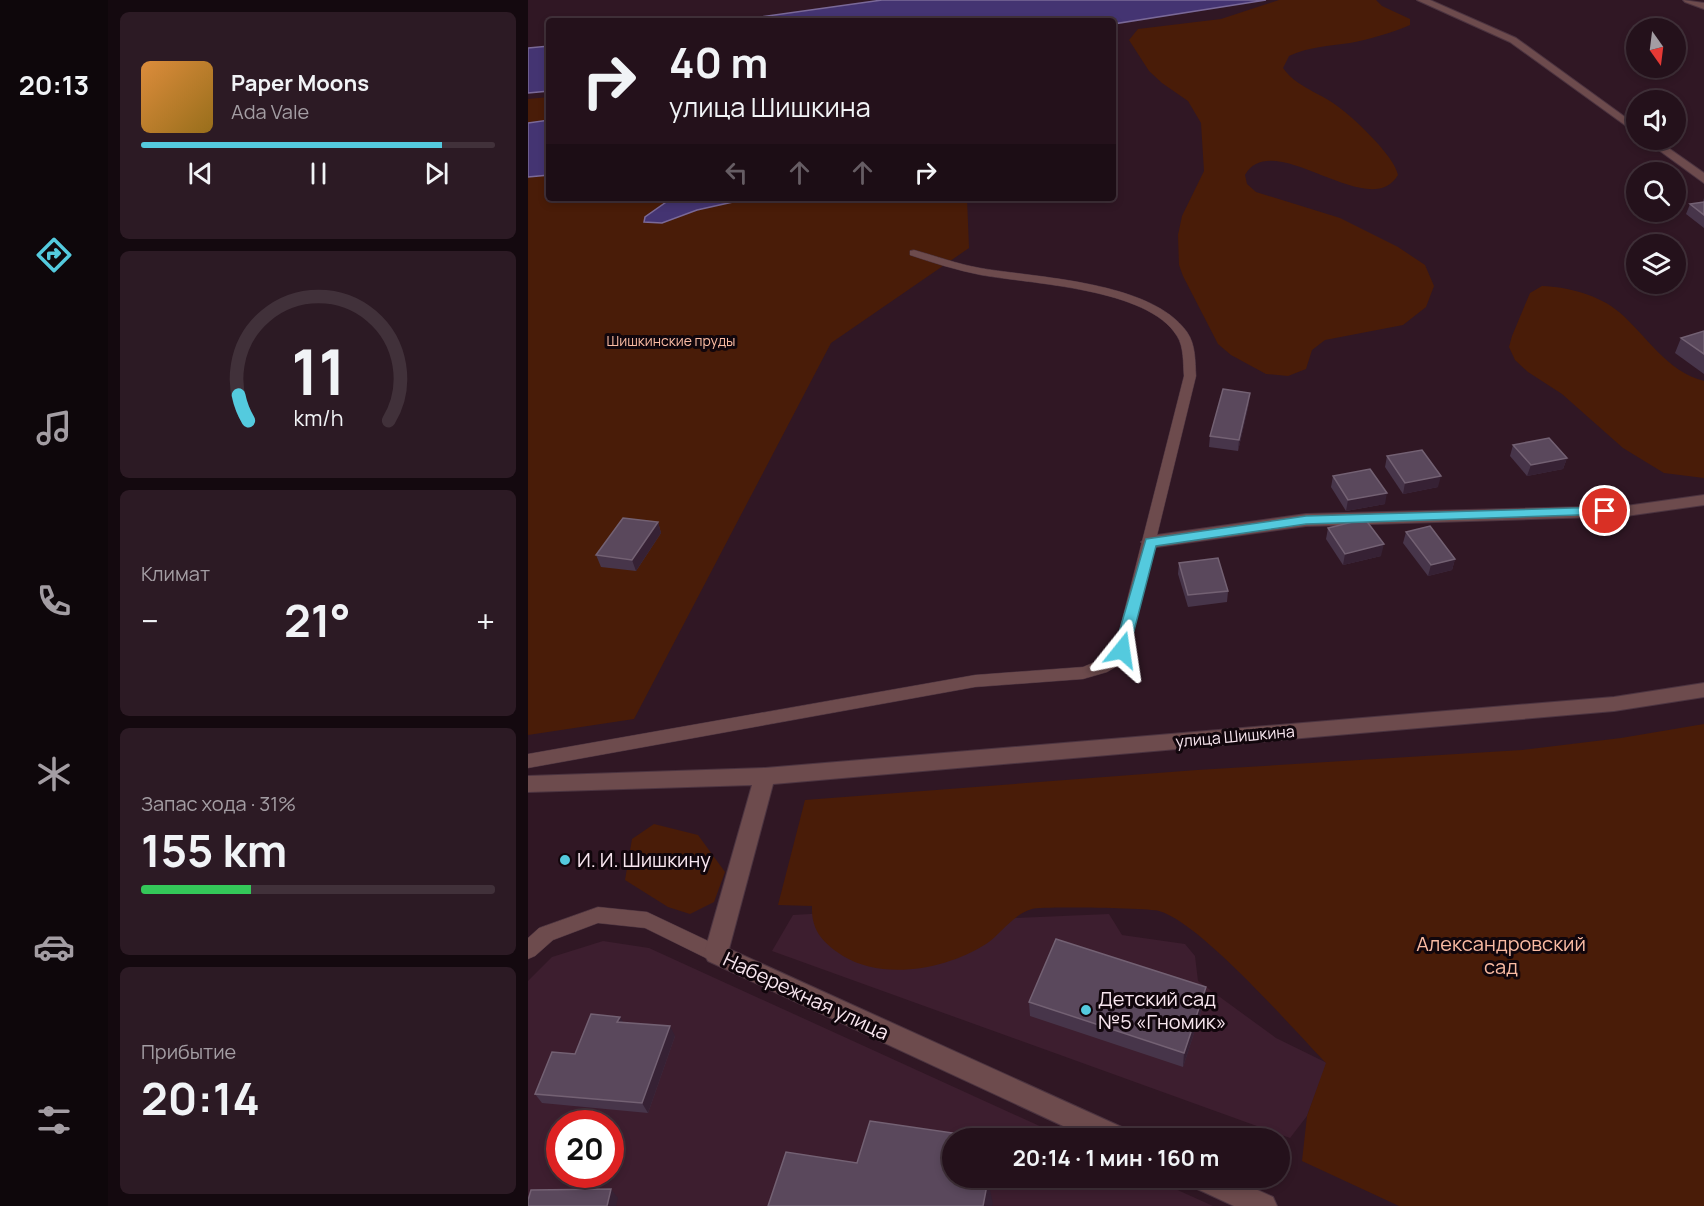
<!DOCTYPE html>
<html lang="ru">
<head>
<meta charset="utf-8">
<style>
	body { margin:0; font-family:Manrope,sans-serif; background:#2c1a24; color:#f1f3f6; height:100vh; display:flex; flex-direction:column; font-size:22px; white-space:nowrap }
	* { box-sizing:border-box; margin:0 }
	p { font-size:20px; color:#a39da3 }
	.icon { flex:none; width:33px; height:33px; fill:none; stroke:currentColor; stroke-width:2; stroke-linecap:round; stroke-linejoin:round }
	.map { position:relative; flex:1; overflow:hidden }
	.sheet { display:flex; flex-direction:column; gap:12px; padding:12px; background:#14090f; width:420px }
	.sheet>* { flex:none }
	.hud { position:absolute; left:18px; top:18px; width:570px; height:183px; border-radius:6px; box-shadow:0 3px 9px #0003,0 0 0 2px #41313a; background:#24111b; color:#f1f3f6; overflow:hidden }
	.needle { width:39px; rotate:166deg }
	.buttons { position:absolute; left:1098px; top:18px; display:grid; gap:12px }
	.buttons a { display:grid; place-items:center; width:60px; height:60px; border-radius:50%; background:#24111b; box-shadow:0 3px 9px #0003,0 0 0 2px #41313a; font-size:30px }
	.speed { position:absolute; left:18px; top:1110px; display:flex; gap:12px; font-size:30px; font-weight:700; text-align:center }
	.speed>* { display:grid; place-content:center; width:78px; height:78px; border-radius:50%; background:#24111b; box-shadow:0 3px 9px #0003,0 0 0 2px #41313a; line-height:1 }
	.speed .limit { border:9px solid #d22; background:#fff; color:#111 }
	.pin { position:absolute; display:grid; place-items:center; width:51px; height:51px; color:#fff; margin:-26px; border:3px solid #fff; border-radius:50%; box-shadow:0 2px 6px #0007 }
	.me { position:absolute; width:66px; margin:-33px; rotate:15deg; stroke-linejoin:round; filter:drop-shadow(0 0 4px #0008) }
	.turn { display:flex; align-items:center; gap:21px; height:126px; padding:0 24px; font-size:27px }
	.turn .icon { width:78px; height:78px; stroke-width:2.5 }
	.turn b { display:block; font-size:42px; line-height:51px }
	.lanes { display:flex; align-items:center; height:57px; padding:0 24px; background:#0003; justify-content:center; gap:30px; direction:ltr }
	.lanes .off { opacity:.35 }
	.big { font-size:45px; font-weight:700; line-height:1.1 }
	.sheet .widget { flex:1; display:flex; flex-direction:column; justify-content:center; gap:9px; min-width:0; padding:0 21px; border-radius:9px; background:#2c1a24 }
	.sheet .dial { align-items:center; gap:0 }
	.dial svg { height:156px; overflow:visible; fill:none; stroke:#41313a; stroke-width:7; stroke-linecap:round; text-anchor:middle }
	.dial text { fill:#f1f3f6; stroke:none }
	.song { display:flex; align-items:center; gap:18px }
	.cover { width:72px; height:72px; border-radius:9px; background:linear-gradient(135deg,hsl(30 70% 55%),hsl(40 70% 35%)) }
	.played { height:6px; border-radius:3px; background:linear-gradient(90deg,#54cade 85%,#41313a 85%) }
	.keys { display:flex; justify-content:space-around; direction:ltr }
	.heat { display:flex; justify-content:space-between; align-items:center; font-size:33px; direction:ltr }
	.charge { height:9px; border-radius:4px; background:linear-gradient(90deg,#34c759 31%,#41313a 0) }
	.trip { position:absolute; left:414px; top:1128px; width:348px; height:60px; border-radius:30px; background:#24111b; box-shadow:0 3px 9px #0003,0 0 0 2px #41313a; font-weight:700; line-height:60px; text-align:center }
	main { display:flex; flex:1; min-height:0 }
	.tab-bar { display:flex; flex-direction:column; width:108px; justify-content:space-around; align-items:center; background:#0e070b; color:#a39da3 }
	.tab-bar .icon { width:42px; height:42px }
	.tab-bar .selected { color:#54cade }
	.tab-bar b { font-size:27px; color:#f1f3f6 }
	.map>svg:first-child { display:block }
	.built { fill:#3d1e2f; fill-rule:evenodd }
	.green { fill:#491c08 }
	.water { fill:#443472; stroke:#7a6998; stroke-width:1.5 }
	.lines { fill:none; stroke-linecap:round; stroke-linejoin:round }
	.lane-casing { stroke:#4c3440; stroke-width:1 }
	.street-casing { stroke:#4c3440; stroke-width:2 }
	.lane { fill:#6d4b4d; fill-rule:evenodd }
	.street { fill:#6d4b4d; fill-rule:evenodd }
	.wall { fill:#47354a }
	.shaded-wall { fill:#362134 }
	.building { fill:#5a485c; stroke:#736173; stroke-width:1.5 }
	.route { fill:#54cade; stroke:#378390; stroke-width:1.5 }
	.poi-dot { fill:#54cade; stroke:#11060c; stroke-width:2 }
	.labels { text-anchor:middle; stroke-width:6; stroke-linejoin:round; paint-order:stroke }
	.far-park-label { font-size:14px; fill:#fabba3; stroke:#11060c }
	.street-label { font-size:16px; fill:#f8e6ef; stroke:#11060c }
	.near-poi-label { font-size:20px; fill:#f8e6ef; stroke:#11060c; text-anchor:start }
	.near-park-label { font-size:20px; fill:#fabba3; stroke:#11060c }
	.near-street-label { font-size:20px; fill:#f8e6ef; stroke:#11060c }
</style>
</head>
<body>
<main>
<nav class="tab-bar">
<b>20:13</b>
<svg class="icon selected" aria-label="directions" viewBox="0 0 24 24"><path d="M12 3l9 9-9 9-9-9zM9 14v-3h6M13 9l2 2-2 2"/></svg>
<svg class="icon" aria-label="music" viewBox="0 0 24 24"><path d="M9 18V5l10-2v13"/><circle cx="6" cy="18" r="3"/><circle cx="16" cy="16" r="3"/></svg>
<svg class="icon" aria-label="phone" viewBox="0 0 24 24"><path d="M5 4h4l2 5-3 2q2 4 5 5l2-3 5 2v4C11 20 4 13 5 4z"/></svg>
<svg class="icon" aria-label="climate" viewBox="0 0 24 24"><path d="M12 3v18M4 7l16 10M4 17L20 7"/></svg>
<svg class="icon" aria-label="car" viewBox="0 0 24 24"><path d="M5 17H2v-5l4-1 3-4h7l3 4 3 1v5h-3M9 17h6M6 11h13"/><circle cx="7" cy="17" r="2"/><circle cx="17" cy="17" r="2"/></svg>
<svg class="icon" aria-label="filters" viewBox="0 0 24 24"><path d="M4 7h16M4 17h16"/><circle cx="9" cy="7" r="2"/><circle cx="15" cy="17" r="2"/></svg>
</nav>
<section class="sheet">
<div class="widget">
<div class="song"><i class="cover"></i><div><b>Paper Moons</b><p>Ada Vale</p></div></div>
<div class="played"></div>
<div class="keys"><svg class="icon" aria-label="previous" viewBox="0 0 24 24"><path d="M18 5L8 12l10 7zM5 5v14"/></svg><svg class="icon" aria-label="pause" viewBox="0 0 24 24"><path d="M8 5v14M16 5v14"/></svg><svg class="icon" aria-label="next" viewBox="0 0 24 24"><path d="M6 5l10 7-10 7zM19 5v14"/></svg></div>
</div>
<div class="widget dial"><svg viewBox="0 0 100 80">
<path d="M14 69A42 42 0 1 1 86 69"/>
<path d="M14 69A42 42 0 0 1 9 56" stroke="#54cade"/>
<text x="50" y="56" font-size="32" font-weight="700">11</text>
<text x="50" y="72" font-size="11">km/h</text>
</svg></div>
<div class="widget"><p>Климат</p>
<div class="heat"><a>−</a><b class="big">21°</b><a>+</a></div>
</div>
<div class="widget"><p>Запас хода · 31%</p><b class="big">155 km</b><div class="charge"></div></div>
<div class="widget"><p>Прибытие</p><b class="big">20:14</b></div>
</section>
<div class="map">
<svg width="1176" height="1206" viewBox="0 0 1176 1206">
	<rect width="100%" height="100%" fill="#301724"/>
	<!-- built -->
	<g class="built">
		<polygon points="334,911 486,918 581,914 594,935 657,944 667,956 670,981 748,1038 799,1063 779,1116 762,1138 244,951 265,915"/>
		<path d="M 75,941 L 121,948 L 538,1138 L 424,1138 L 424,1178 L 623,1178 L 685,1206 L 0,1206 L 0,981 L 24,957 ZM 32,1124 L 82,1124 L 82,1174 L 32,1174 Z"/>
	</g>
	<!-- green -->
	<g class="green">
		<path d="M 751,0 L 848,0 L 854,6 L 882,19 L 882,25 C 863,33 842,39 822,43 C 801,46 780,47 761,56 L 755,68 C 768,86 787,91 805,103 C 822,114 866,155 870,175 C 841,224 745,126 717,175 L 719,184 L 728,192 L 812,218 L 870,247 L 897,265 L 906,286 L 898,307 L 875,325 L 797,340 L 784,350 L 778,369 L 760,376 L 738,374 L 703,355 L 690,344 L 655,276 L 651,265 L 650,235 L 654,216 L 676,171 L 673,123 L 660,101 L 634,83 L 621,71 L 601,40 L 610,29 L 693,19 Z"/>
		<polygon points="21,97 21,198 439,198 441,248 303,343 106,719 0,735 0,99"/>
		<path d="M 1014,286 C 1040,287 1071,295 1091,312 C 1119,336 1138,371 1176,381 L 1176,478 L 1136,473 L 1095,448 L 1034,394 L 1000,372 L 987,360 L 981,347 L 984,336 L 1002,293 Z"/>
		<path d="M 1176,724 L 1176,1206 L 871,1206 L 774,1161 L 779,1116 L 798,1063 C 765,1029 672,922 631,911 C 622,908 513,906 504,909 C 484,915 474,933 458,944 C 419,969 356,981 315,956 C 295,943 283,931 284,906 L 250,905 L 277,800 L 669,770 L 994,750 L 1093,738 Z"/>
		<polygon points="126,824 170,835 197,872 186,902 162,914 140,907 97,880 104,839"/>
	</g>
	<!-- water -->
	<g class="water">
		<polygon points="354,0 738,0 585,24 585,21 203,21"/>
		<polygon points="21,46 21,91 0,93 0,48"/>
		<polygon points="21,120 21,175 0,177 0,123"/>
		<polygon points="144,198 223,198 169,210 134,223 116,222 117,217"/>
	</g>
	<g class="lines">
		<defs>
			<g id="lane">
				<path d="M 386,250 C 408,256 429,264 452,268 C 509,278 623,281 659,332 C 668,345 667,361 668,376 L 600,654 L 591,665 L 579,672 L 555,679 L 447,687 L 0,768 L 0,754 L 447,675 L 555,667 L 579,657 L 587,648 L 656,376 C 655,363 656,347 649,336 C 620,288 503,284 453,275 C 428,270 406,263 382,255 L 382,251 Z"/>
				<polygon points="70,907 119,912 195,948 198,954 195,960 188,963 117,928 70,923 25,940 7,956 0,959 0,938 11,928"/>
			</g>
			<g id="street">
				<polygon points="889,0 902,0 988,38 1108,125 1108,133 982,42"/>
				<polygon points="1155,0 1176,3 1176,9 1157,2"/>
				<polygon points="1117,140 1129,140 1176,173 1176,183"/>
				<polygon points="1176,495 1176,505 1098,516 778,526 622,548 613,542 622,536 778,514 1098,506"/>
				<polygon points="1176,683 1176,697 1086,711 245,784 201,949 598,1129 602,1138 561,1138 180,961 176,954 224,785 0,792 0,776 237,768 1086,697"/>
				<polygon points="661,1178 703,1178 745,1197 749,1206 706,1206 665,1187"/>
			</g>
		</defs>
		<!-- lane casing -->
		<use href="#lane" class="lane-casing"/>
		<!-- street casing -->
		<use href="#street" class="street-casing"/>
		<!-- lane -->
		<use href="#lane" class="lane"/>
		<!-- street -->
		<use href="#street" class="street"/>
	</g>
	<!-- wall -->
	<g class="wall">
		<polygon points="1176,198 1176,228 1158,214 1162,204 1175,202"/>
		<polygon points="1176,331 1176,374 1147,353 1153,338"/>
		<polygon points="721,403 710,451 681,447 682,436"/>
		<polygon points="985,445 1039,458 1035,469 999,476 982,456"/>
		<polygon points="859,456 910,487 875,494 857,467"/>
		<polygon points="805,476 857,504 818,511 803,487"/>
		<polygon points="130,522 133,533 108,571 73,567 68,555"/>
		<polygon points="800,528 853,556 815,565 798,539"/>
		<polygon points="878,532 927,559 924,570 900,576 875,543"/>
		<polygon points="651,563 700,591 699,602 660,607 650,574"/>
		<polygon points="678,987 676,1002 655,1067 502,1016 501,1002"/>
		<polygon points="95,1023 147,1036 120,1113 14,1103 7,1094 47,1054"/>
	</g>
	<!-- shaded-wall -->
	<g class="shaded-wall">
		<polygon points="722,393 721,403 710,451 711,440"/>
		<polygon points="1039,458 1035,469 999,476 1003,465"/>
		<polygon points="913,476 910,487 875,494 877,483"/>
		<polygon points="859,493 857,504 818,511 820,500"/>
		<polygon points="130,522 133,533 108,571 104,560"/>
		<polygon points="856,544 853,556 815,565 817,554"/>
		<polygon points="927,559 924,570 900,576 903,565"/>
		<polygon points="678,987 676,1002 655,1067 656,1053"/>
		<polygon points="92,1017 98,1026 89,1022"/>
		<polygon points="142,1026 147,1036 120,1113 114,1103"/>
		<polygon points="460,1180 465,1204 464,1206 455,1206"/>
		<polygon points="83,1189 90,1198 88,1206 79,1206"/>
	</g>
	<!-- building -->
	<g class="building">
		<polygon points="1176,202 1176,215 1162,204"/>
		<polygon points="1176,331 1176,354 1153,338"/>
		<polygon points="695,389 722,393 711,440 682,436"/>
		<polygon points="1021,438 1039,458 1003,465 985,445"/>
		<polygon points="894,450 913,476 877,483 859,456"/>
		<polygon points="842,469 859,493 820,500 805,476"/>
		<polygon points="95,518 130,522 104,560 68,555"/>
		<polygon points="837,519 856,544 817,554 800,528"/>
		<polygon points="902,526 927,559 903,565 878,532"/>
		<polygon points="690,558 700,591 660,595 651,563"/>
		<polygon points="528,939 678,987 656,1053 501,1002"/>
		<polygon points="63,1014 92,1017 89,1022 142,1026 114,1103 7,1094 24,1052 47,1054"/>
		<polygon points="342,1121 439,1135 438,1138 424,1138 424,1178 444,1178 460,1180 455,1206 240,1206 258,1152 329,1163"/>
		<polygon points="83,1189 79,1206 0,1206 0,1200 3,1190"/>
	</g>
	<!-- route -->
	<polygon class="route" points="1077,507 1083,511 1081,514 778,524 628,546 601,650 594,656 586,650 618,539 778,516"/>
	<!-- markers -->
	<g class="poi-dot">
		<circle cx="37" cy="860" r="6"/>
		<circle cx="558" cy="1010" r="6"/>
	</g>
	<g class="labels">
		<!-- far-park labels -->
		<g class="far-park-label">
			<text x="143" y="346">Шишкинские пруды</text>
		</g>
		<!-- street labels -->
		<g class="street-label">
			<text transform="translate(707 736) rotate(-5)" y="6">улица Шишкина</text>
		</g>
		<!-- near-poi labels -->
		<g class="near-poi-label">
			<text x="49" y="867">И. И. Шишкину</text>
			<text x="570" y="1006">Детский сад<tspan x="570" dy="23">№5 «Гномик»</tspan></text>
		</g>
		<!-- near-park labels -->
		<g class="near-park-label">
			<text x="973" y="951">Александровский<tspan x="973" dy="23">сад</tspan></text>
		</g>
		<!-- near-street labels -->
		<g class="near-street-label">
			<text transform="translate(278 996) rotate(25)" y="7">Набережная улица</text>
		</g>
	</g>
</svg>
<div class="buttons">
<a><svg class="needle" viewBox="-14 -14 28 28"><path d="M0-13l5 13h-10z" fill="#e53935"/><path d="M0 13l5-13h-10z" fill="#a39da3"/></svg></a>
<a><svg class="icon" aria-label="sound" viewBox="0 0 24 24"><path d="M4 9h4l5-4v14l-5-4H4zM17 9q2 3 0 6"/></svg></a>
<a><svg class="icon" aria-label="search" viewBox="0 0 24 24"><circle cx="10" cy="10" r="6"/><path d="M15 15l6 6"/></svg></a>
<a><svg class="icon" aria-label="layers" viewBox="0 0 24 24"><path d="M12 4l9 5-9 5-9-5zM3 14l9 5 9-5"/></svg></a>
</div>
<div class="speed"><div class="limit">20</div></div>
<div class="pin" style="left:1077px;top:511px;background:#d93025"><svg class="icon" aria-label="arrive" viewBox="0 0 24 24"><path d="M6 21V4h12l-3 4 3 4H6"/></svg></div>
<svg class="me" style="left:594px;top:650px" viewBox="-20 -20 40 40"><path d="M0-17L14 15 0 8-14 15z" fill="#54cade" stroke="#fff" stroke-width="4"/></svg>
<div class="trip">20:14 · 1 мин · 160 m</div>
<div class="hud">
<div class="turn"><svg class="icon" aria-label="right" viewBox="0 0 24 24"><path d="M7 20v-9h11M14 6l5 5-5 5"/></svg><div><b>40 m</b>улица Шишкина</div></div>
<div class="lanes"><svg class="icon off" aria-label="left" viewBox="0 0 24 24"><path d="M17 20v-9H6M10 6l-5 5 5 5"/></svg><svg class="icon off" aria-label="ahead" viewBox="0 0 24 24"><path d="M12 20V5M6 11l6-6 6 6"/></svg><svg class="icon off" aria-label="ahead" viewBox="0 0 24 24"><path d="M12 20V5M6 11l6-6 6 6"/></svg><svg class="icon" aria-label="right" viewBox="0 0 24 24"><path d="M7 20v-9h11M14 6l5 5-5 5"/></svg></div>
</div>
</div>
</main>
</body>
</html>
